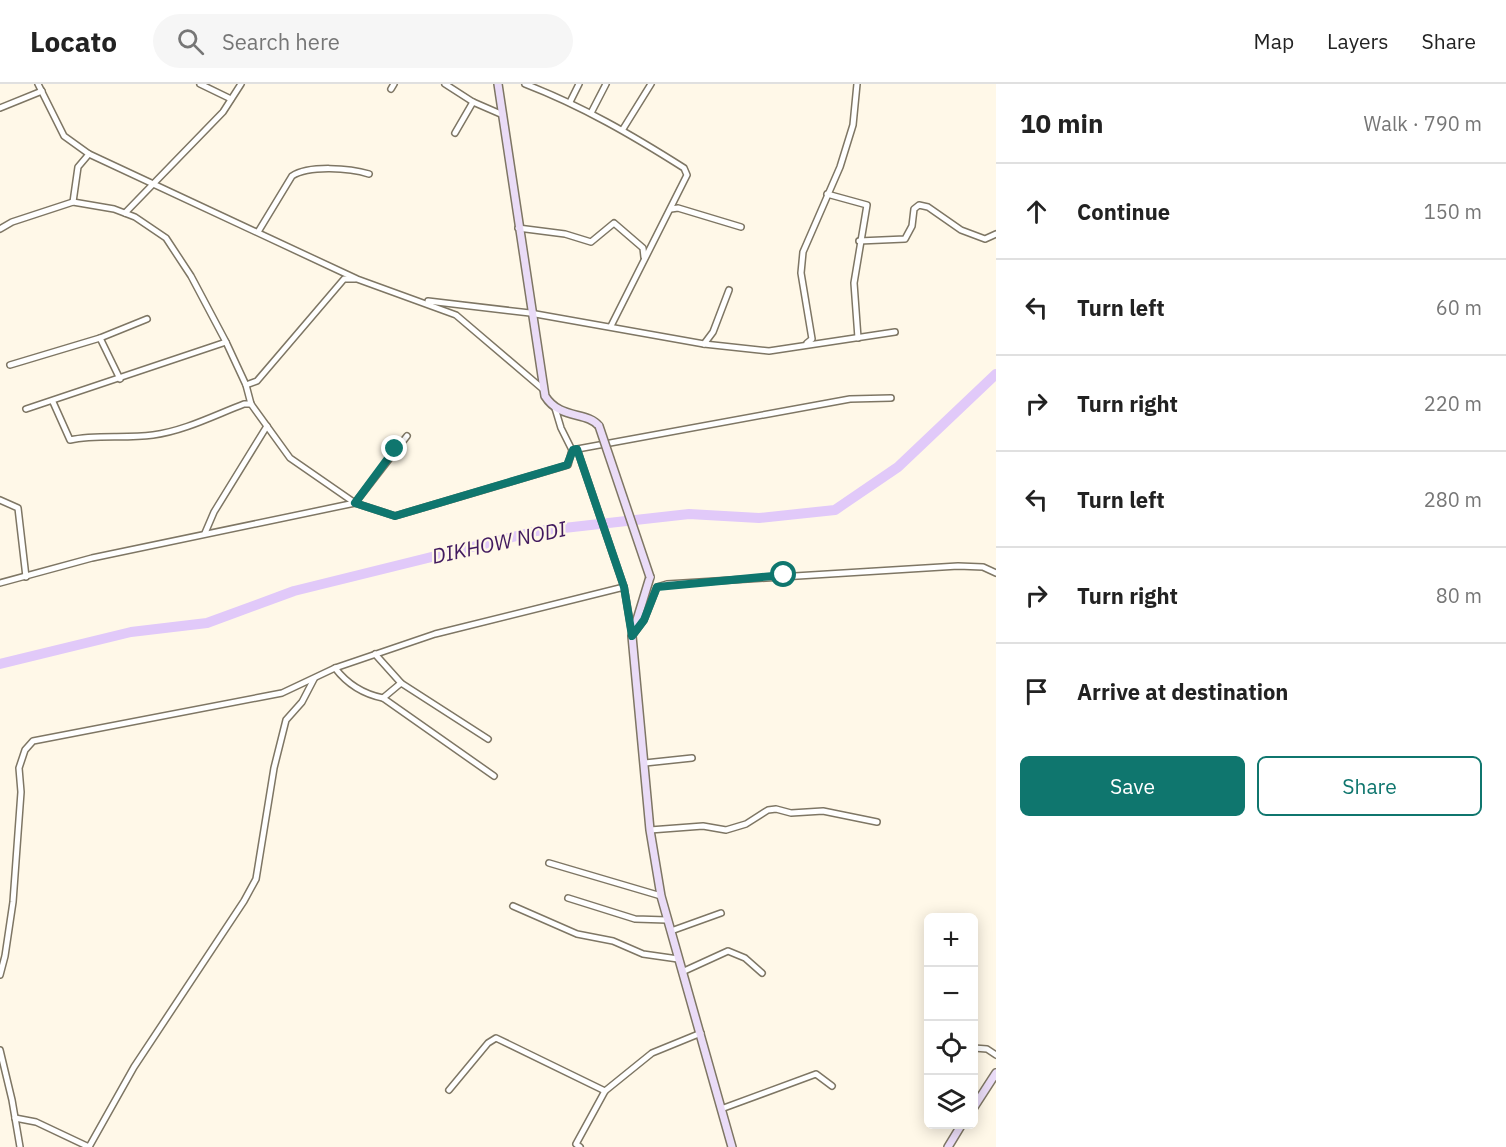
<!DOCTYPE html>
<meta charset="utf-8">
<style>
:root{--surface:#fff;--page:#f6f6f6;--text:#222;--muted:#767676;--line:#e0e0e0;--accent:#0f766e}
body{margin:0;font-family:"IBM Plex Sans",sans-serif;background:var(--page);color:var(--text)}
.controls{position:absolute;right:18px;bottom:18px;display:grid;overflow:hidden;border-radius:9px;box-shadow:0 3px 15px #0003}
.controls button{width:54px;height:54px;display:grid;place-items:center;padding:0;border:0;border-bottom:2px solid var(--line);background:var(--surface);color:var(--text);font:30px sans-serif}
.stop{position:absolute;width:18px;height:18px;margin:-14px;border:4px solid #0f766e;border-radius:50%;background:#fff}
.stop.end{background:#0f766e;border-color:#fff;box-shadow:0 2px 6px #0008}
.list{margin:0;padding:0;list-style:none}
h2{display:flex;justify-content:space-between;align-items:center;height:78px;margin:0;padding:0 24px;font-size:26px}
h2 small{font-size:20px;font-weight:400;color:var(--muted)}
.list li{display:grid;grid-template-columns:39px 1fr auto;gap:18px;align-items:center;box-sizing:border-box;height:96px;padding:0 24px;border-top:2px solid var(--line)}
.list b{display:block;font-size:22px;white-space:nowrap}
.list em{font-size:20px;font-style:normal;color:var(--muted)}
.actions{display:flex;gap:12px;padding:18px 24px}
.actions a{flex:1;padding:14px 0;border:2px solid var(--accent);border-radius:9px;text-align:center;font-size:21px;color:var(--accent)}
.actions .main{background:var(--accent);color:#fff}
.icon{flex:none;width:33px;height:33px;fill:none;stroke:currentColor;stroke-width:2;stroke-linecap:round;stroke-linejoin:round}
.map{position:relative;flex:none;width:996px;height:1063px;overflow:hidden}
header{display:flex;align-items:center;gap:36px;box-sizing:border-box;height:84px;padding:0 30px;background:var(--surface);border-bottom:2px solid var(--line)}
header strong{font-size:28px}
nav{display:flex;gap:33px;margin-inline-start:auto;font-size:21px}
.search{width:420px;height:54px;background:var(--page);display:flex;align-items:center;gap:15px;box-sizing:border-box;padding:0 21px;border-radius:33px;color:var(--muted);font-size:22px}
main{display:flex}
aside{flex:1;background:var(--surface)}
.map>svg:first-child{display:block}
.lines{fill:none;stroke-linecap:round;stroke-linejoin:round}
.river{stroke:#e1c9f9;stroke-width:10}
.street-casing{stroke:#7e7664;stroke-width:8}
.secondary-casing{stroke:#7e7664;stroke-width:10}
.street{stroke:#fff;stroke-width:5}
.secondary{stroke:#eadcf7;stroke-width:7}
.secondary-bridge-casing{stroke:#7e7664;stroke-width:10;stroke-linecap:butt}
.secondary-bridge{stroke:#eadcf7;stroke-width:7}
.route{stroke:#0f766e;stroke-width:8}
.labels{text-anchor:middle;stroke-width:4.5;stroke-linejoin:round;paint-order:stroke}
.water-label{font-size:21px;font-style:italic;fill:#421a5f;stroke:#fff8e8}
</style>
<header>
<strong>Locato</strong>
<div class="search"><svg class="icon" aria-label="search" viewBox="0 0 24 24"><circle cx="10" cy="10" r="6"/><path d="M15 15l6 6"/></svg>Search here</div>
<nav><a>Map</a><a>Layers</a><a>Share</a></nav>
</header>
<main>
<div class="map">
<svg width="996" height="1063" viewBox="0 0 996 1063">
<rect width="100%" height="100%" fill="#fff8e8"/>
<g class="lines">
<path class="river" d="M0,580L131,548L207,539L294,507L537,447L689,430L759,434L835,426L898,383L996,290"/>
<g class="street-casing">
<g id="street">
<path d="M38,0L64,52L89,70L357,195L456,231L544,306"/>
<path d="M200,0L231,15"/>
<path d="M445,0L473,18L503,31"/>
<path d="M525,0C582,22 632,51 684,84L687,91L611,242"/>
<path d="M391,5L394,0"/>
<path d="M570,18L579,0"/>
<path d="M0,24L42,7"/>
<path d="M591,29L606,0"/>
<path d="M623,45L651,0"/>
<path d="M455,49L473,18"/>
<path d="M827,110L867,121L854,199L858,254"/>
<path d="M73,118L78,83L89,70"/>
<path d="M671,125L678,124L741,143"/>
<path d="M125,129L223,28L241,0"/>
<path d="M518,144L565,150L591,158L614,139L643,164L644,173"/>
<path d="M0,145L12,138L73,118L114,125L135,133L166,154L191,192L226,258L246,301L251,320L290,374L355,419L407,352"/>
<path d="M258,148L292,92C309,81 350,84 369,90"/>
<path d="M859,157L905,155L912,142L914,125L919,121L928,123L961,146L985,155L996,150"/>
<path d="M428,217L530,229L704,260L769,267L895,248"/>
<path d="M100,254L147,235"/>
<path d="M807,259L812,255L801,189L803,168L840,83L853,41L857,0"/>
<path d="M704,260L713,248L729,206"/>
<path d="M10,281L100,254L120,295"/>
<path d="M246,301L257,297L344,195H355"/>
<path d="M53,318L70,356C97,350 125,355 153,351C184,347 215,331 244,320H251"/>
<path d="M26,325L226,258"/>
<path d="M577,365L624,503"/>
<path d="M572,366L850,315L891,314"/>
<path d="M0,416L18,424L26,493"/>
<path d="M205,449L214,428L267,342"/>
<path d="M0,499L92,474L355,419L395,432L568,381L572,366L561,344L555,324"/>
<path d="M635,548L644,536L657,503L667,500L958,482L983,483L996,489"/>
<path d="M375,570L401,599"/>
<path d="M335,584C348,601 363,610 383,614L401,599L488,655"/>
<path d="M383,614L494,692"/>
<path d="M645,679L692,674"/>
<path d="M650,746L703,742L726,746L746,740L768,726L776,725L791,729L823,727L877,738"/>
<path d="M549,779L661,812"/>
<path d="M568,814L635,835L667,836"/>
<path d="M513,822L577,850L613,857L643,870L678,875"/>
<path d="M671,847L721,829"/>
<path d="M682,888L728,867L745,874L762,889"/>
<path d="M0,891L5,872L13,818L21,708L19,684L25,666L33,657L282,609L335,584L435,550L624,503L632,550"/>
<path d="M974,964L987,965L996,971"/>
<path d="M0,966L12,1016L20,1063"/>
<path d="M449,1006L488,959L496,954L605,1007L652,969L701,949"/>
<path d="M721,1025L816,990L832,1002"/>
<path d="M15,1034L36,1038L89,1063"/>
<path d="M89,1063L134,983L244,817L256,795L274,684L286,636L302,618L314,595"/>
<path d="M580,1063L576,1060L605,1007"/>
</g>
</g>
<g class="secondary-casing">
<g id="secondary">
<path d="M498,0L545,312C560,336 587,327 599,342"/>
<path d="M650,493L632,552L650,746L661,812L732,1063"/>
<path d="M974,1023L996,989"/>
<path d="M948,1063L962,1040"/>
</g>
</g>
<use href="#street" class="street"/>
<use href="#secondary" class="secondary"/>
<g class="secondary-bridge-casing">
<path id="secondary-bridge" d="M599,342L650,493"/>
</g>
<use href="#secondary-bridge" class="secondary-bridge"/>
</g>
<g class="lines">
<path class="route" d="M395,365L355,419L395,432L567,381L573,366L577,365L624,503L632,552L644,536L657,503L784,491"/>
</g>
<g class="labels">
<g class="water-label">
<text transform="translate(499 459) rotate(-12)" y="7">DIKHOW NODI</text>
</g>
</g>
</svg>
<div class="controls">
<button>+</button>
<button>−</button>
<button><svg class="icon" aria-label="locate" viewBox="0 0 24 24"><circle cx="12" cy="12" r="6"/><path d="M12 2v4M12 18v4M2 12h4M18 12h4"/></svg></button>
<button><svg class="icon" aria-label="layers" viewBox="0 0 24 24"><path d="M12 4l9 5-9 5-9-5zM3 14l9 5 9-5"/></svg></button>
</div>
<div class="stop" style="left:784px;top:491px"></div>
<div class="stop end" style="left:395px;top:365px"></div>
</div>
<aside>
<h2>10 min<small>Walk · 790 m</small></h2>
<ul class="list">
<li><svg class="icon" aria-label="ahead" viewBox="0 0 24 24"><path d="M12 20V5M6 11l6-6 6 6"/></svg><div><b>Continue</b></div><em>150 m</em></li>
<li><svg class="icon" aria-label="left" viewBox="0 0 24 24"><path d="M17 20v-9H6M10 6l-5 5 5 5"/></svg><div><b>Turn left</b></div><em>60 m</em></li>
<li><svg class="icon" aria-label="right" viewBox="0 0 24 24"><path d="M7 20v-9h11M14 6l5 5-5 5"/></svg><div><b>Turn right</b></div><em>220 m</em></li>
<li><svg class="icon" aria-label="left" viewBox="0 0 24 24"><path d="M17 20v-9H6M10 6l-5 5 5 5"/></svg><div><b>Turn left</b></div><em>280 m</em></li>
<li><svg class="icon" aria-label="right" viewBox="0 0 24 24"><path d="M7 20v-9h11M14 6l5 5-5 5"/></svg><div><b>Turn right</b></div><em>80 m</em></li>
<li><svg class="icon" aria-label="arrive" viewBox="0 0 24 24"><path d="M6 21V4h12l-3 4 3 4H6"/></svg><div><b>Arrive at destination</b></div></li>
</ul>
<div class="actions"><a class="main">Save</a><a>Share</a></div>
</aside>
</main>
